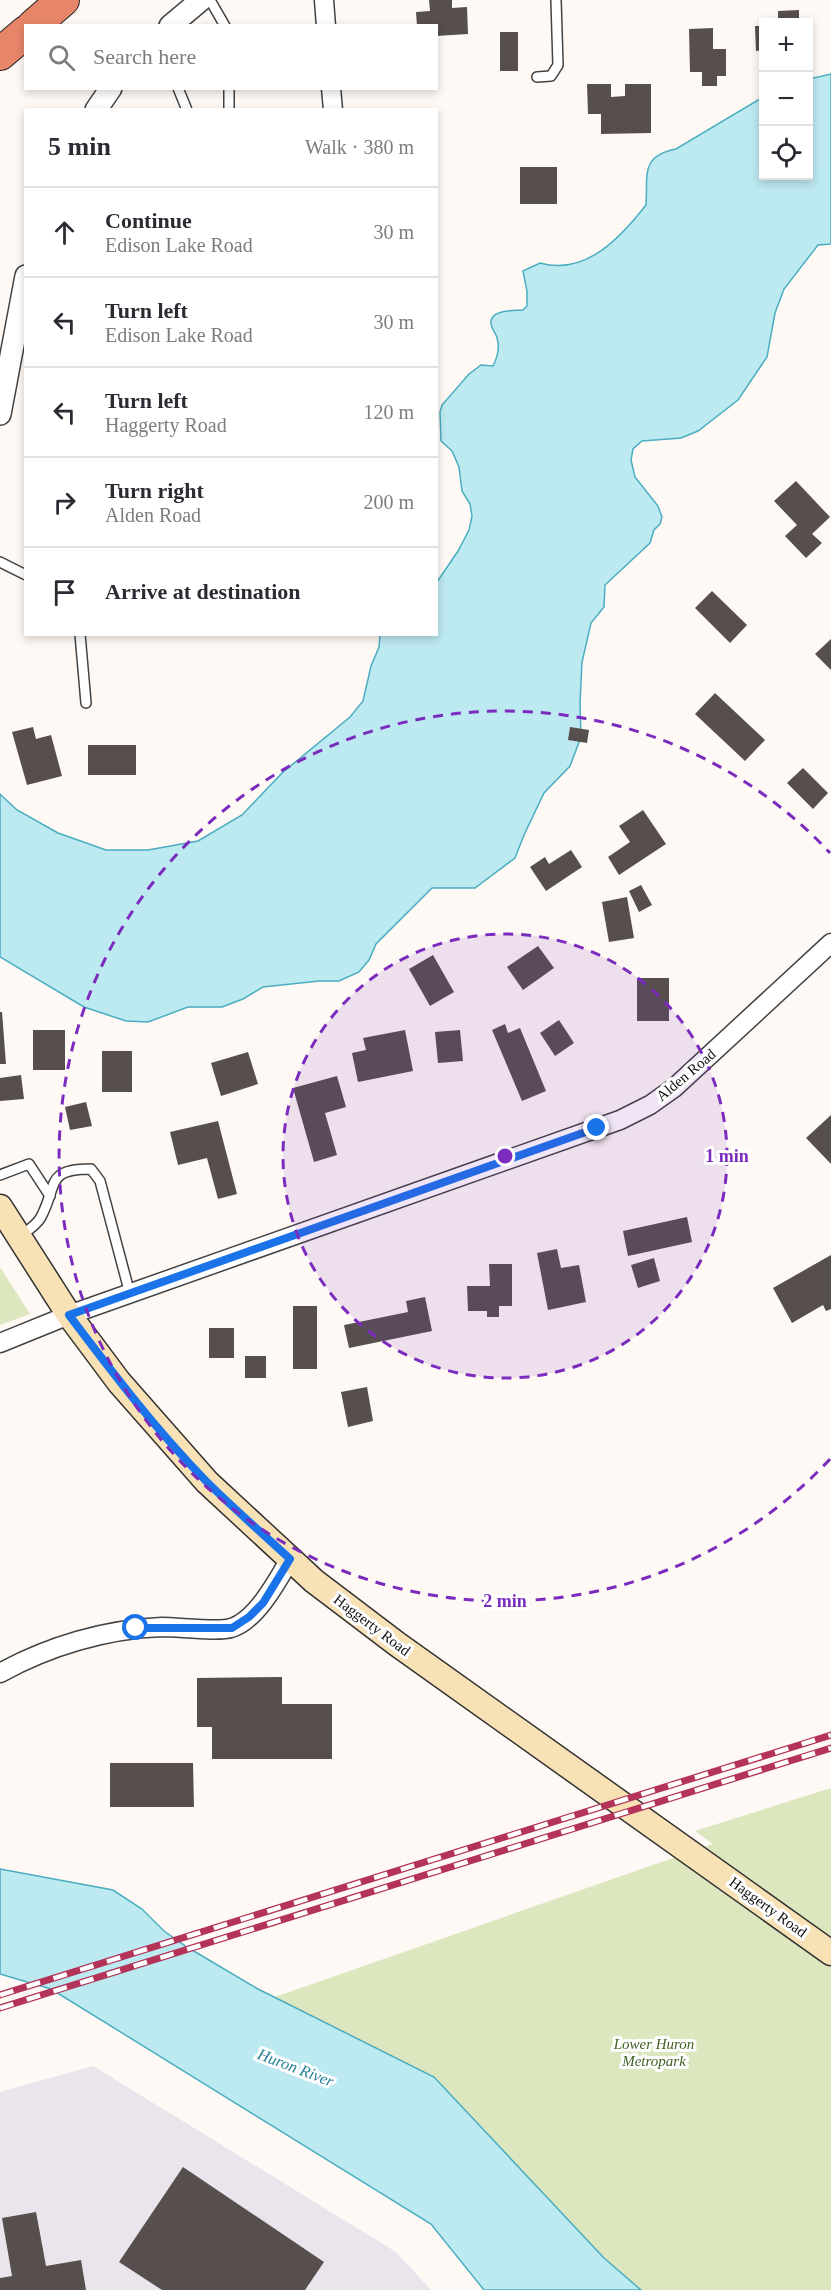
<!DOCTYPE html>
<meta charset="utf-8">
<style>
:root{--surface:#fff;--page:#f7f7f7;--text:#2b2b33;--muted:#7c7c81;--line:#e1e1e2}
body{margin:0;font-family:"Times New Roman",serif;background:var(--page);color:var(--text)}
.controls{position:absolute;right:18px;top:18px;display:grid;overflow:hidden;border-radius:0px;box-shadow:0 3px 9px #0003}
.controls button{width:54px;height:54px;display:grid;place-items:center;padding:0;border:0;border-bottom:2px solid var(--line);background:var(--surface);color:var(--text);font:30px sans-serif}
.stop{position:absolute;width:18px;height:18px;margin:-14px;border:4px solid #1a73e8;border-radius:50%;background:#fff}
.stop.end{background:#1a73e8;border-color:#fff;box-shadow:0 2px 6px #0008}
.list{margin:0;padding:0;list-style:none}
h2{display:flex;justify-content:space-between;align-items:center;height:78px;margin:0;padding:0 24px;font-size:26px}
h2 small{font-size:20px;font-weight:400;color:var(--muted)}
.list li{display:grid;grid-template-columns:39px 1fr auto;gap:18px;align-items:center;box-sizing:border-box;height:90px;padding:0 24px;border-top:2px solid var(--line)}
.list b{display:block;font-size:22px;white-space:nowrap}
.list p{margin:0;font-size:20px;white-space:nowrap;color:var(--muted)}
.list em{font-size:20px;font-style:normal;color:var(--muted)}
.icon{flex:none;width:33px;height:33px;fill:none;stroke:currentColor;stroke-width:2;stroke-linecap:round;stroke-linejoin:round}
.map{position:relative;flex:none;width:831px;height:2290px;overflow:hidden}
.search{position:absolute;background:var(--surface);box-shadow:0 3px 9px #0003;left:24px;top:24px;width:414px;height:66px;display:flex;align-items:center;gap:15px;box-sizing:border-box;padding:0 21px;border-radius:0px;color:var(--muted);font-size:22px}
.panel{position:absolute;background:var(--surface);box-shadow:0 3px 9px #0003;left:24px;top:108px;width:414px;height:528px;border-radius:0px}
.map>svg:first-child{display:block}
.industrial{fill:#eae5ed}
.green{fill:#dce6bf}
.water{fill:#bde9f1;stroke:#4aadc1;stroke-width:1.5}
.building{fill:#574f4d}
.lines{fill:none;stroke-linecap:round;stroke-linejoin:round}
.service-casing{stroke:#434343;stroke-width:12}
.minor-casing{stroke:#434343;stroke-width:21}
.tertiary-casing{stroke:#434343;stroke-width:24}
.secondary-casing{stroke:#323232;stroke-width:27}
.motorway-casing{stroke:#212121;stroke-width:34}
.service{stroke:#fff;stroke-width:9}
.minor{stroke:#fff;stroke-width:18}
.tertiary{stroke:#fff;stroke-width:21}
.secondary{stroke:#f7e1b5;stroke-width:24}
.motorway{stroke:#e78569;stroke-width:32}
.rail-casing{stroke:#b33458;stroke-width:7}
.rail{stroke:#fff;stroke-width:4.5;stroke-dasharray:14;stroke-linecap:butt}
.route{stroke:#1a73e8;stroke-width:8}
.ring{fill:none;stroke:#7b2cbf;stroke-width:3;stroke-dasharray:10 8}
.labels{text-anchor:middle;stroke-width:6;stroke-linejoin:round;paint-order:stroke}
.street-label{font-size:15px;fill:#101010;stroke:#fff}
.park-label{font-size:15px;font-style:italic;fill:#406225;stroke:#fff}
.water-label{font-size:16px;font-style:italic;fill:#247f97;stroke:#fff}
.centre{fill:#7b2cbf;stroke:#fff;stroke-width:3}
.ring-label{font-size:18px;text-anchor:middle;font-weight:bold;fill:#7b2cbf;stroke:#fff;stroke-width:6;stroke-linejoin:round;paint-order:stroke}
</style>
<div class="map">
<svg width="831" height="2290" viewBox="0 0 831 2290">
<rect width="100%" height="100%" fill="#fef9f4"/>
<path class="industrial" d="M93,2066L396,2252L431,2290H0V2092Z"/>
<g class="green">
<path d="M0,1267L30,1314L0,1325Z"/>
<path d="M831,1788V2290H641L604,2258L275,1997L713,1844L695,1831Z"/>
</g>
<g class="water">
<path d="M831,74V244L818,245L784,289L775,313L767,357L738,400L698,431L681,438L642,441L633,449L631,460L635,477L658,506L662,517L660,524L654,530L650,543L605,585L604,607L591,623L582,662L580,703L581,737L570,766L544,793L524,835L515,858L475,888H432L376,944L369,960L359,972L339,981H319L263,987L243,999L222,1007H188L148,1022L126,1021L84,1007L0,957V794L17,810L58,833L106,850H148L198,841L242,815L282,773L350,717L363,701L371,666L379,647L380,635L436,634L437,582L458,551L469,530L472,516L470,504L462,491L459,467L452,451L441,441L440,412L442,405L469,374L481,365L493,366C497,358 500,347 497,338C496,333 492,330 491,324C489,309 514,311 523,310L527,306V291L523,271L540,263C586,276 621,237 646,205C648,175 640,156 676,149L763,97L764,176H808L809,79Z"/>
<path d="M0,1869L113,1890L142,1909L164,1931L187,1947L258,1989L434,2077L604,2258L641,2290H484L431,2224L51,1989L0,1974Z"/>
</g>
<g class="building">
<path d="M429,0H452V8L467,7L468,34L436,36V26H417L416,12L430,11Z"/>
<path d="M799,10V22H778V11Z"/>
<path d="M755,26H764V50L756,51Z"/>
<path d="M713,28V49H726V76H717V86H702V72H690L689,29Z"/>
<rect x="500" y="32" width="18" height="39"/>
<path d="M587,84H611V97L625,96V84H651V133L601,134V114H588Z"/>
<rect x="520" y="167" width="37" height="37"/>
<path d="M796,481L830,517L812,534L822,543L806,558L785,536L797,525L774,501Z"/>
<path d="M712,591L747,625L730,643L695,608Z"/>
<path d="M831,639V670L815,654Z"/>
<path d="M715,693L765,740L745,761L695,714Z"/>
<path d="M33,727L36,739L51,735L62,776L27,785L12,732Z"/>
<path d="M570,727L589,730L587,743L568,740Z"/>
<rect x="88" y="745" width="48" height="30"/>
<path d="M803,768L828,793L813,809L787,783Z"/>
<path d="M643,810L666,844L619,875L608,857L630,842L619,826Z"/>
<path d="M571,850L582,867L546,891L530,867L545,857L549,864Z"/>
<path d="M641,885L652,905L639,912L629,891Z"/>
<path d="M627,897L634,938L609,942L602,902Z"/>
<path d="M538,946L554,968L523,990L507,967Z"/>
<path d="M433,955L454,992L430,1006L409,969Z"/>
<rect x="637" y="978" width="32" height="43"/>
<path d="M0,1012H2L6,1064H0Z"/>
<path d="M559,1020L574,1043L555,1056L540,1033Z"/>
<path d="M505,1024L508,1033L520,1028L546,1091L522,1101L492,1030Z"/>
<rect x="33" y="1030" width="32" height="40"/>
<path d="M405,1030L413,1071L358,1082L352,1053L366,1050L363,1038Z"/>
<path d="M460,1030L463,1061L438,1063L435,1032Z"/>
<rect x="102" y="1051" width="30" height="41"/>
<path d="M248,1052L258,1084L221,1096L211,1063Z"/>
<path d="M21,1075L24,1099L0,1101V1078Z"/>
<path d="M337,1076L346,1107L325,1113L337,1155L314,1162L293,1088Z"/>
<path d="M86,1102L92,1126L70,1130L65,1107Z"/>
<path d="M831,1115V1164L806,1138Z"/>
<path d="M218,1121L237,1194L218,1199L207,1158L178,1165L170,1132Z"/>
<path d="M687,1217L692,1242L628,1256L623,1231Z"/>
<path d="M557,1249L561,1268L579,1265L586,1302L548,1310L537,1253Z"/>
<path d="M831,1255V1309L826,1311L823,1305L792,1323L773,1288Z"/>
<path d="M654,1258L660,1281L638,1288L631,1265Z"/>
<path d="M489,1264H512V1306H499V1317H487V1311H468L467,1286H490Z"/>
<path d="M425,1297L432,1331L349,1348L344,1325L408,1312L406,1301Z"/>
<rect x="293" y="1306" width="24" height="63"/>
<rect x="209" y="1328" width="25" height="30"/>
<rect x="245" y="1356" width="21" height="22"/>
<path d="M367,1387L373,1421L348,1427L341,1392Z"/>
<path d="M282,1677V1704H332V1759H212V1727H197V1678Z"/>
<path d="M110,1763H193L194,1807H110Z"/>
<path d="M183,2167L324,2262L305,2290H162L119,2262Z"/>
<path d="M36,2212L46,2266L81,2260L86,2290H0V2278L12,2276L2,2218Z"/>
</g>
<g class="lines">
<g class="service-casing">
<g id="service">
<path d="M210,0L225,26"/>
<path d="M537,77L551,76L558,65L556,0"/>
<path d="M178,88L187,110"/>
<path d="M229,110V88"/>
<path d="M0,562L26,575"/>
<path d="M80,634L86,703"/>
<path d="M0,1175L29,1164L50,1196"/>
<path d="M20,1236C27,1231 37,1225 41,1217C58,1185 45,1169 91,1169L100,1181L130,1294"/>
</g>
</g>
<g class="minor-casing">
<g id="minor">
<path d="M324,0L326,26"/>
<path d="M331,88L333,110"/>
<path d="M0,1343L69,1315L620,1120L650,1105L674,1088L831,943"/>
<path d="M0,1673C49,1646 106,1629 162,1627C179,1627 218,1632 231,1628C256,1621 278,1580 290,1559"/>
</g>
</g>
<g class="tertiary-casing">
<g id="tertiary">
<path d="M170,26L201,0"/>
<path d="M96,110L111,88"/>
<path d="M0,414L26,276"/>
</g>
</g>
<g class="secondary-casing">
<path id="secondary" d="M0,1207L69,1315L119,1382L207,1482L314,1581L397,1644L831,1953"/>
</g>
<g class="motorway-casing">
<g id="motorway">
<path d="M33,26L63,0"/>
<path d="M0,54L26,32"/>
</g>
</g>
<use href="#service" class="service"/>
<use href="#minor" class="minor"/>
<use href="#tertiary" class="tertiary"/>
<use href="#secondary" class="secondary"/>
<use href="#motorway" class="motorway"/>
<g class="rail-casing">
<g id="rail">
<path d="M0,1995L831,1735"/>
<path d="M0,2008L831,1748"/>
</g>
</g>
<use href="#rail" class="rail"/>
</g>
<g class="lines">
<path class="route" d="M136,1628H232L249,1617L263,1603L290,1559C262,1533 233,1508 206,1481C156,1430 112,1372 69,1315L597,1128"/>
</g>
<circle cx="505" cy="1156" r="222" fill="#7b2cbf" fill-opacity=".12"/>
<g class="ring">
<circle cx="505" cy="1156" r="222"/>
<path d="M830 1459A445 445 0 1 1 830 853"/>
</g>
<g class="labels">
<g class="street-label">
<text transform="translate(686 1075) rotate(-40)" y="5">Alden Road</text>
<text transform="translate(372 1625) rotate(37)" y="5">Haggerty Road</text>
<text transform="translate(768 1907) rotate(36)" y="5">Haggerty Road</text>
</g>
<g class="park-label">
<text x="654" y="2049">Lower Huron<tspan x="654" dy="17">Metropark</tspan></text>
</g>
<g class="water-label">
<text transform="translate(296 2067) rotate(21)" y="6">Huron River</text>
</g>
</g>
<circle cx="505" cy="1156" r="9" class="centre"/>
<g class="ring-label">
<text x="727" y="1162">1 min</text>
<text x="505" y="1607">2 min</text>
</g>
</svg>
<div class="controls">
<button>+</button>
<button>−</button>
<button><svg class="icon" aria-label="locate" viewBox="0 0 24 24"><circle cx="12" cy="12" r="6"/><path d="M12 2v4M12 18v4M2 12h4M18 12h4"/></svg></button>
</div>
<div class="stop" style="left:136px;top:1628px"></div>
<div class="stop end" style="left:597px;top:1128px"></div>
<div class="search"><svg class="icon" aria-label="search" viewBox="0 0 24 24"><circle cx="10" cy="10" r="6"/><path d="M15 15l6 6"/></svg>Search here</div>
<section class="panel">
<h2>5 min<small>Walk · 380 m</small></h2>
<ul class="list">
<li><svg class="icon" aria-label="ahead" viewBox="0 0 24 24"><path d="M12 20V5M6 11l6-6 6 6"/></svg><div><b>Continue</b><p>Edison Lake Road</p></div><em>30 m</em></li>
<li><svg class="icon" aria-label="left" viewBox="0 0 24 24"><path d="M17 20v-9H6M10 6l-5 5 5 5"/></svg><div><b>Turn left</b><p>Edison Lake Road</p></div><em>30 m</em></li>
<li><svg class="icon" aria-label="left" viewBox="0 0 24 24"><path d="M17 20v-9H6M10 6l-5 5 5 5"/></svg><div><b>Turn left</b><p>Haggerty Road</p></div><em>120 m</em></li>
<li><svg class="icon" aria-label="right" viewBox="0 0 24 24"><path d="M7 20v-9h11M14 6l5 5-5 5"/></svg><div><b>Turn right</b><p>Alden Road</p></div><em>200 m</em></li>
<li><svg class="icon" aria-label="arrive" viewBox="0 0 24 24"><path d="M6 21V4h12l-3 4 3 4H6"/></svg><div><b>Arrive at destination</b></div></li>
</ul>
</section>
</div>
